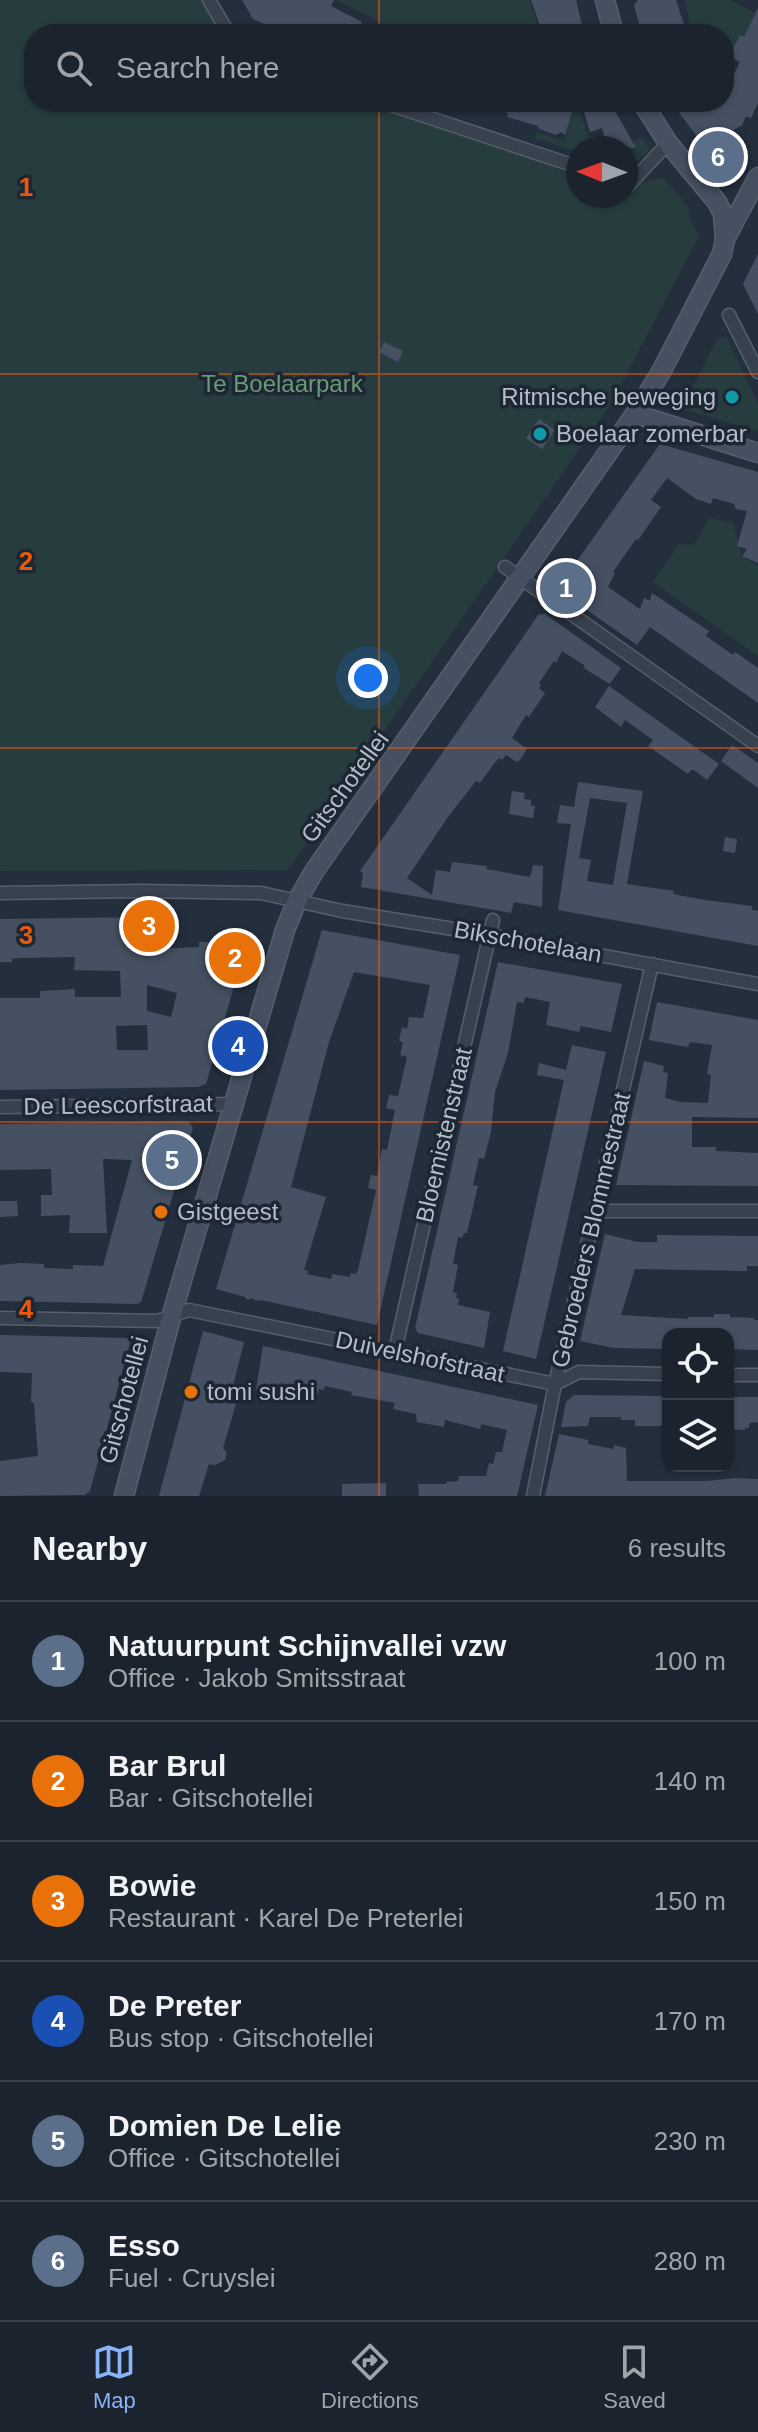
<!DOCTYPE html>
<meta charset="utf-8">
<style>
:root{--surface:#1b232e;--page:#282f3a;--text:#f1f3f6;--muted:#a0a4aa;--line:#39404a;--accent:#8ab4f8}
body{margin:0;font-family:Arial,sans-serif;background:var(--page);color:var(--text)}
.controls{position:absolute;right:24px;bottom:24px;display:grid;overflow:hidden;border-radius:16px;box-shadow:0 2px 6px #0004}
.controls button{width:72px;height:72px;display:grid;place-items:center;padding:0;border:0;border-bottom:2px solid var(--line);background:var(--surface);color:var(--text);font:40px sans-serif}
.compass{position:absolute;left:566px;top:136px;width:72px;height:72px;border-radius:50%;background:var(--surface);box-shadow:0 2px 6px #0004;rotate:271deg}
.you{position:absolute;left:368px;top:678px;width:28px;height:28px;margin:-20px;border:6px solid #fff;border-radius:50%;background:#1a73e8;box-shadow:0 0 0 12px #1a73e833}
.badge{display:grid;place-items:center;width:52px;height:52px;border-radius:50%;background:var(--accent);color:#fff;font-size:26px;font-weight:700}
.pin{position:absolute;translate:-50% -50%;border:4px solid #fff;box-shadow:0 2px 8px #0006}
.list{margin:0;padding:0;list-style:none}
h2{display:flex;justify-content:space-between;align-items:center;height:104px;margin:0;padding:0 32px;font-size:34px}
h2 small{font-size:26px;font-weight:400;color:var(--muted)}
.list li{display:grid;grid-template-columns:52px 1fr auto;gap:24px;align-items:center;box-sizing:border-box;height:120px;padding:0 32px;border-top:2px solid var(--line)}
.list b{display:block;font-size:30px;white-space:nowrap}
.list p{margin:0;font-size:26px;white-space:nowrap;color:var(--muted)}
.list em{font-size:26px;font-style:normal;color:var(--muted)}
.icon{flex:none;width:44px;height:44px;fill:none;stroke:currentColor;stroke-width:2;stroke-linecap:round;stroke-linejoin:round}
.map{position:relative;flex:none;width:758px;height:1496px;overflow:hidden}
.search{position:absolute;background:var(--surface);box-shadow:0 2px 6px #0004;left:24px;right:24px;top:24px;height:88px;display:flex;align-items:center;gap:20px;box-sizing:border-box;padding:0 28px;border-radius:32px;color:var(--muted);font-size:30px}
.sheet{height:824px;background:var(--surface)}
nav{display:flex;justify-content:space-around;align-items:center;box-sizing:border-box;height:112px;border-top:2px solid var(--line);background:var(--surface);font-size:22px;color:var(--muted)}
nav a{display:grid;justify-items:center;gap:4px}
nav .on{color:var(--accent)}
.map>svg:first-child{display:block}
.green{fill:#263c3f}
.building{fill:#455162;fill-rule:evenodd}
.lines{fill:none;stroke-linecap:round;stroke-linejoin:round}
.street-casing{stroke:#565f6c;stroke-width:15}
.secondary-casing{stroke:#565f6c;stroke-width:21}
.street{stroke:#38414e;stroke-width:12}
.secondary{stroke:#465061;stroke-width:18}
.grid{fill:none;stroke:#e8590c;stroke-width:2;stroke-opacity:0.55}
.culture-dot{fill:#0f9aa8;stroke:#1d2633;stroke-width:3}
.food-dot{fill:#e8710a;stroke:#1d2633;stroke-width:3}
.labels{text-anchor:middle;stroke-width:7;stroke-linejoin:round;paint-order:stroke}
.park-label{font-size:24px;fill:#6b9a76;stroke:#1d2633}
.poi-label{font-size:24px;fill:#b4bcc9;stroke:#1d2633;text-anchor:start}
.street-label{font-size:24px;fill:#b4bcc9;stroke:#1d2633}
.grid-label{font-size:26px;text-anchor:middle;font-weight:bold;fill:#e8590c;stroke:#1d2633;stroke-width:7;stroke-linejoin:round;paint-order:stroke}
</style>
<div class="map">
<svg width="758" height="1496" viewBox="0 0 758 1496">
<rect width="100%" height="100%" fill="#242f3e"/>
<g class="green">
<path d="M0,0H203L220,34H34V102H367L578,176V196H626V190C639,184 650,180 664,178L690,209L688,215L699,236L613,400L288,870L0,871Z"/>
<path d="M337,0H529L541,34H404Z"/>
<path d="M684,0H729L755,13L749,27L758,43L739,36L729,56L735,64L724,85V34H687L689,17Z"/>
<path d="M574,102L575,103L589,136L600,137L607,148H578V152L535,138L536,132L564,141Z"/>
<path d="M642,137L650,149L629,170L626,169V158L635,147L633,142Z"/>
<path d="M718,337L727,338L758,403V431L682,409Z"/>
<path d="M709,518L733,523L742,556L758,566V656L653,582L679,544L694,545Z"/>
</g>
<g class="building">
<path d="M242,0H334L331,6L362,22L358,34H287L253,19Z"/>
<path d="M531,0H576L584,34H543Z"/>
<path d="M638,0H676L687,34H642L634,5Z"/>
<path d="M758,8V103L751,118L746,116L742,125L712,143L731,153L722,172L707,165L712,156L674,106L682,102H724V93L740,62L729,56L740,35L744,37Z"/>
<path d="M480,102H575L565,135L561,132L556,135L539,129L538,126L507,117L508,113L480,106Z"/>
<path d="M581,102H610L636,148H608L602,128L590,132Z"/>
<path d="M758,254V314L743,284Z"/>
<path d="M384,342L403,351L398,362L379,352Z"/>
<path d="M539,419L555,430L542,449L526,438Z"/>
<path d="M660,444L758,472V563L742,556L747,549L737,546L747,511L736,509L734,504L713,498L711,504L696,499L667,478L651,500L661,507L638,540L636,539L613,572L615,573L608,587L640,609L644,598L650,601L652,593L709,631L706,636L733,655L735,652L758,668V703L650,627L637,645L560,591L561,588L559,586Z"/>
<path d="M544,613L621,668L610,684L585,669L584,665L562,651L556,663L554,661L539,683L541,685L539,688L545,693L529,717L526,715L512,738L527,749L520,760L517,762L506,755L502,760L500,758L496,761L480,783L476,781L448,817L407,878L432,895L436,870L450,872L452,862L487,866L486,869L530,877L533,865L543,866L542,907L514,902L511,913L361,887L363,873L360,871L539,614L542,615Z"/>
<path d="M609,686L719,764L707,780L694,770H691L688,774L648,746L653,740L625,720L621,727L595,707Z"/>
<path d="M732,745L758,763V788L721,761Z"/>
<path d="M578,782L643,791L627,884L674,891L673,894L705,900L752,906V910L758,911V946L558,910L571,824L557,823L560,805L574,807ZM590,798L627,803L613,885L587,881L591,860L579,858Z"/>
<path d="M512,791L525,793L524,799L531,800V806H535L533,818L509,814Z"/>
<path d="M725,837L737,839L735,853L723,851Z"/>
<path d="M149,917L155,922V949L199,947V942H233L243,955L206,1084L198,1087L0,1090V998H40V991L75,989V997H121L120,971L74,970L75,957L18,958L12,959V962H0V919ZM147,985L177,993L171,1017L147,1011ZM147,1025L148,1050H117L116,1026Z"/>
<path d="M322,930L460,955L377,1325L261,1300L257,1301L251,1298L248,1300L245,1297L216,1289ZM354,972L430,985L423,1018L409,1017L407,1029L402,1027L399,1041L403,1042L400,1055L407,1057L398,1096L389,1095L386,1108L395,1110L387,1150L382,1149L377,1176L371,1175L368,1188L376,1190L358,1270L356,1274L351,1273L350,1277L332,1274L331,1279L307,1274L308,1271L304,1270L326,1197L291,1187L329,1042Z"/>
<path d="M498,962L622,984L611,1032L581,1026L579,1032L546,1025L550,1002L525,997L524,1003L517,1002L508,1053L495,1092L491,1132L484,1159L479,1158L473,1185L478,1186L467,1233H464L462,1238L458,1237L453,1264L458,1265L453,1292L457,1293L456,1298L459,1299L458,1305L490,1312L484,1348L418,1333L415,1328Z"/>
<path d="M657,1002L758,1020V1118L692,1117V1147H716V1151L758,1153V1186L616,1185L644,1061L664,1066L663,1072L668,1073L665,1098L681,1102L708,1103L711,1075L707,1074L712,1045L690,1042L688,1047L649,1040Z"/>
<path d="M572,1045L606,1052L536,1359L503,1351L564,1080L537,1075L539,1063L566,1070Z"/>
<path d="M188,1121L193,1128L141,1302L137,1304L0,1301V1265L20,1263L44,1264V1268L73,1269V1265L103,1266L132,1160L103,1159L107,1233H69L70,1215L41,1216V1195H52L51,1169L0,1170V1124Z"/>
<path d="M0,1201H17L18,1216L0,1217Z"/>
<path d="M605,1234L638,1242H657V1235L758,1236V1266H747V1271L635,1269L621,1315L688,1319V1317H714V1314H730V1317L754,1318V1320H758V1350L728,1349V1334H668V1349L614,1348L580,1341Z"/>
<path d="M203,1331L244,1342L229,1402L236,1404L223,1448L227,1453L225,1460L215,1465L209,1464L199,1496H159Z"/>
<path d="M0,1335L127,1338L130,1343L90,1491L85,1495L0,1496V1461L38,1456L34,1403L31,1402L32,1373L0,1372Z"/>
<path d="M263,1346L538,1405L517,1496H419L418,1484H446V1482L458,1481L459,1476H486L489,1463L493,1464L496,1452H502L507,1430L481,1424L480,1429L445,1420L444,1427L417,1422L416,1414L393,1409L395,1403L351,1395L352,1392L325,1386L324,1390L319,1389L318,1394L307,1392L306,1397L277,1391L256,1389Z"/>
<path d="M574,1395L668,1396V1426H635V1420H621V1417H590L588,1426L561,1427L566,1402Z"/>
<path d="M728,1397H758V1422L749,1423V1428H745V1430L728,1429Z"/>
<path d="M559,1434L588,1440V1444L613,1449L614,1445L626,1448L627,1481H706L736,1478L758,1479V1496H545Z"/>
<path d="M386,1483V1496H342V1484Z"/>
</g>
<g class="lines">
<g class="street-casing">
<g id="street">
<path d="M209,0L229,34"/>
<path d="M382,102L578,167"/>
<path d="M626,184L629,185L668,143"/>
<path d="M729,315L758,372"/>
<path d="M505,567L758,746"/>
<path d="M0,893L142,891L261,893L342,911L490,935L758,984"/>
<path d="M0,1107L236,1104"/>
<path d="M595,1211H758"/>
<path d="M0,1318L157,1321L189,1310L555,1384L579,1372L668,1374"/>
<path d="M395,1351L493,920"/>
<path d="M728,1375H758"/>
<path d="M533,1496L555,1384L652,964"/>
</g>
</g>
<g class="secondary-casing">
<g id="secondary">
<path d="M605,0L614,34"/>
<path d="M642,102L668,143L717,202L723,214L725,239"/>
<path d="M635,414L758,453"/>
<path d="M124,1496L172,1314L285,930L297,901L315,870L635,414L661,372L722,254L725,239L758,177"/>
</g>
</g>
<use href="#street" class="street"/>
<use href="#secondary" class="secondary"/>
</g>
<path class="grid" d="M379,0V34M379,102V1496M0,374H758M0,748H758M0,1122H758"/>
<g class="culture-dot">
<circle cx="732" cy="397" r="8"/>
<circle cx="540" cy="434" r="8"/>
</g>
<g class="food-dot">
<circle cx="161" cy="1212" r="8"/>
<circle cx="191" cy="1392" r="8"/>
</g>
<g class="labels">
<g class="park-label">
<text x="282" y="392">Te Boelaarpark</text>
</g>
<g class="poi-label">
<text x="716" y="405" text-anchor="end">Ritmische beweging</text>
<text x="556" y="442">Boelaar zomerbar</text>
<text x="177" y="1220">Gistgeest</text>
<text x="207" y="1400">tomi sushi</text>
</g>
<g class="street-label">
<text transform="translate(345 787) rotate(-54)" y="8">Gitschotellei</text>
<text transform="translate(528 942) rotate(10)" y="8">Bikschotelaan</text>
<text transform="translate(118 1105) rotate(-1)" y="8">De Leescorfstraat</text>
<text transform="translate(444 1135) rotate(-77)" y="8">Bloemistenstraat</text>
<text transform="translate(591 1230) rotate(-77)" y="8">Gebroeders Blommestraat</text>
<text transform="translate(420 1357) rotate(12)" y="8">Duivelshofstraat</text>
<text transform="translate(124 1400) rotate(-75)" y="8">Gitschotellei</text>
</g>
</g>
<g class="grid-label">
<text x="26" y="196">1</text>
<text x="26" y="570">2</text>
<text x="26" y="944">3</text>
<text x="26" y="1318">4</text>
</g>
</svg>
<div class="controls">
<button><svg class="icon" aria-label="locate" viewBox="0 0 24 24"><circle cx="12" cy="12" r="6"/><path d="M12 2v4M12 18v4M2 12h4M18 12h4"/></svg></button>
<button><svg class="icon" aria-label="layers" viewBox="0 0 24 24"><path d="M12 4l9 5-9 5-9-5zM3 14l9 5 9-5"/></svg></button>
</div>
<svg class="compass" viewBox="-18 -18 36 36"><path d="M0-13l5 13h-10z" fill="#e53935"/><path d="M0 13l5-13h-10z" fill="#a0a4aa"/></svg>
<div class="you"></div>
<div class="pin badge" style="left:566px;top:588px;background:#5c6f8a">1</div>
<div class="pin badge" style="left:235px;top:958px;background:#e8710a">2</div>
<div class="pin badge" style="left:149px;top:926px;background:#e8710a">3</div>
<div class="pin badge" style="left:238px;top:1046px;background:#1a4fb4">4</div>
<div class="pin badge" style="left:172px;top:1160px;background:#5c6f8a">5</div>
<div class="pin badge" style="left:718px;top:157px;background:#5c6f8a">6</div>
<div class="search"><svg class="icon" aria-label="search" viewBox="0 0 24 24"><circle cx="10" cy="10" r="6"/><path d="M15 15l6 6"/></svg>Search here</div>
</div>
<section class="sheet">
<h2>Nearby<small>6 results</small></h2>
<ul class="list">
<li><span class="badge" style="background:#5c6f8a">1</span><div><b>Natuurpunt Schijnvallei vzw</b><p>Office · Jakob Smitsstraat</p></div><em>100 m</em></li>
<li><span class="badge" style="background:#e8710a">2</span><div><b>Bar Brul</b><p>Bar · Gitschotellei</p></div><em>140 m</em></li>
<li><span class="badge" style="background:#e8710a">3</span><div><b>Bowie</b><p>Restaurant · Karel De Preterlei</p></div><em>150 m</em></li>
<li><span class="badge" style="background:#1a4fb4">4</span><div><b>De Preter</b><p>Bus stop · Gitschotellei</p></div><em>170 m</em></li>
<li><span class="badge" style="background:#5c6f8a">5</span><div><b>Domien De Lelie</b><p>Office · Gitschotellei</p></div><em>230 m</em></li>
<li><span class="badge" style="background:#5c6f8a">6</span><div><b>Esso</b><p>Fuel · Cruyslei</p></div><em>280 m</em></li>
</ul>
</section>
<nav>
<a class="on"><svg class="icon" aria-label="map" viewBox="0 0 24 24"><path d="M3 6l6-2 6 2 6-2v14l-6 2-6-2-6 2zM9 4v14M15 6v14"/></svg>Map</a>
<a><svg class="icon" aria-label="directions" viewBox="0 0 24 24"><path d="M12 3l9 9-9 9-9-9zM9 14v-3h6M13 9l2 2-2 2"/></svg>Directions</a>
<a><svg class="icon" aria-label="saved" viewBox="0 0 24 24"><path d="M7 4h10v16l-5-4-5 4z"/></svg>Saved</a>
</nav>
